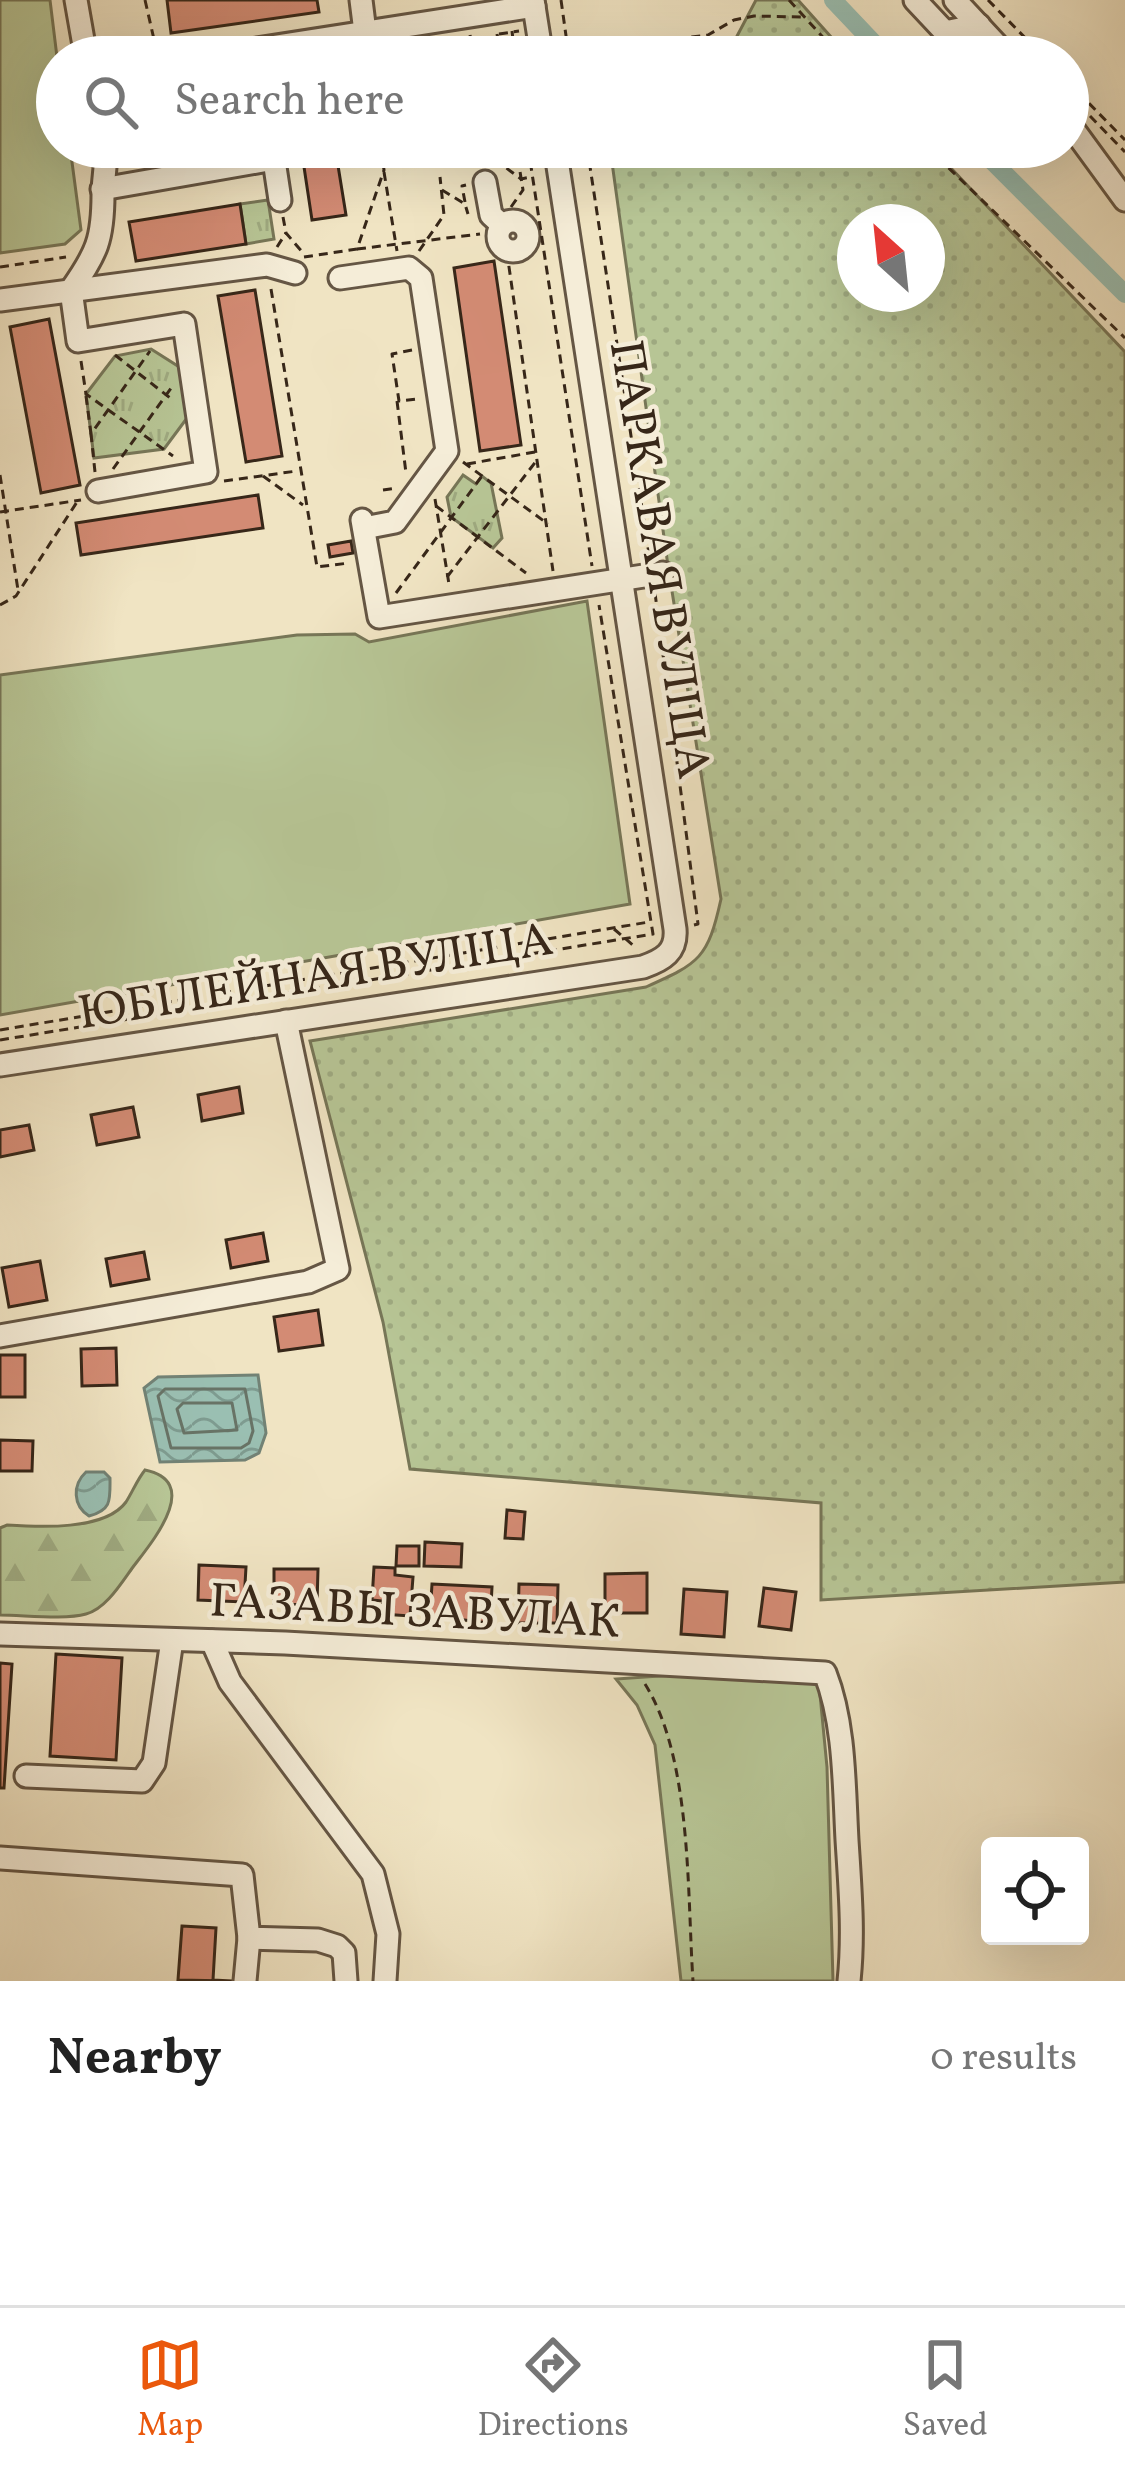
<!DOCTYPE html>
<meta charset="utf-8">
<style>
:root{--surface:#fff;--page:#f2f2f2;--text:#222;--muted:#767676;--line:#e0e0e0;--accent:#ea580c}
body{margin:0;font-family:Vollkorn,serif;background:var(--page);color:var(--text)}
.controls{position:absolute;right:36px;bottom:36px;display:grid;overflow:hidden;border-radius:12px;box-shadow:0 12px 48px #0002}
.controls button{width:108px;height:108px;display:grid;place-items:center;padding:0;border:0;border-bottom:3px solid var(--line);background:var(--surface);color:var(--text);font:60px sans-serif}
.compass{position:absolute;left:837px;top:204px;width:108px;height:108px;border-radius:50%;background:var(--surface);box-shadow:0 12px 48px #0002;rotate:333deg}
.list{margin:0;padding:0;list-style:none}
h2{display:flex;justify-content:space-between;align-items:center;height:156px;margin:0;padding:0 48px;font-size:51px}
h2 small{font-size:39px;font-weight:400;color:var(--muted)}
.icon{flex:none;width:66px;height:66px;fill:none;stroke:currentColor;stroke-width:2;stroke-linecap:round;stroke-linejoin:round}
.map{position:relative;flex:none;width:1125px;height:1981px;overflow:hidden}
.search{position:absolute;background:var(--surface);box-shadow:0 12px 48px #0002;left:36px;right:36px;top:36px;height:132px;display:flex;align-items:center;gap:30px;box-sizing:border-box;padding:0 42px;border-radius:66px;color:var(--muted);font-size:45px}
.sheet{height:324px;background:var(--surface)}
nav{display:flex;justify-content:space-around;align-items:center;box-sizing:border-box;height:168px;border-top:3px solid var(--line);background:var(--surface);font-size:33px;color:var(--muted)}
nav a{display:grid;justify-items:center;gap:6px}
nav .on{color:var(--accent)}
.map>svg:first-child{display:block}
.grass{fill:#b7c595;stroke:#777657;stroke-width:3}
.forest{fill:url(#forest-firs);stroke:#777657;stroke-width:3}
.park{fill:url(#park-tufts);stroke:#777657;stroke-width:3}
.garden{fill:url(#garden-dots);stroke:#777657;stroke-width:3;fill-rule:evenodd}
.water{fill:url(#water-waves);stroke:#728275;stroke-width:3}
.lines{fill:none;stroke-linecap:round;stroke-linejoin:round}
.shore{stroke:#687366;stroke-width:3}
.canal{stroke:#9abfb2;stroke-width:18}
.building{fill:#d38b74;stroke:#372719;stroke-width:3}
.minor-casing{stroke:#655644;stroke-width:27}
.path{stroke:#372719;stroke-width:3;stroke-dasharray:9 6;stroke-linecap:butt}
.minor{stroke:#f5edd8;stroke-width:21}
.labels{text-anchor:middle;stroke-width:9;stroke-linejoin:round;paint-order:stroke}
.street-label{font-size:48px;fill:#372719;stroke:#f5edd8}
</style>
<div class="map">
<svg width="1125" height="1981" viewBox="0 0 1125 1981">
<defs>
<pattern id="forest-firs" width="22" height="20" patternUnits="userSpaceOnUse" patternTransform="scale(3)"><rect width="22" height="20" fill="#b7c595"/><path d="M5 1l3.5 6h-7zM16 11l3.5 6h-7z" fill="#9ea980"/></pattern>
<pattern id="park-tufts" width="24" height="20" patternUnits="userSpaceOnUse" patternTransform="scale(3)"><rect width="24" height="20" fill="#b7c595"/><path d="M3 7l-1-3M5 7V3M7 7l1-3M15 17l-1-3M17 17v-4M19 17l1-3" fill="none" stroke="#9ea980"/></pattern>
<pattern id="garden-dots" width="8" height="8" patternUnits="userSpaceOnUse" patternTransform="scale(3)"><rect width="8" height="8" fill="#b7c595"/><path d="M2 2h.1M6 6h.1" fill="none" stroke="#9ea980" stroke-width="1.8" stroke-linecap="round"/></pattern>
<pattern id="water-waves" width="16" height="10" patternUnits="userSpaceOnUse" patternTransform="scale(3)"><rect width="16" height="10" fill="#9abfb2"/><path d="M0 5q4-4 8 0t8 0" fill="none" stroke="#7e9b90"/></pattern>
</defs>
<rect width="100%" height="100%" fill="#f0e4c3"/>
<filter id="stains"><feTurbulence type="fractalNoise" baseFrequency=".00167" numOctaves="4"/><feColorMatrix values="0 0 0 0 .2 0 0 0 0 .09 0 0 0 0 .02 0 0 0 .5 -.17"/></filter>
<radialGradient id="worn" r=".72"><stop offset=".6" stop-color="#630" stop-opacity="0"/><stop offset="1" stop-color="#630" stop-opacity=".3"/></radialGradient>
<g class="grass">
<path d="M0,0H50L57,57V147H70L81,230L65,244L0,253Z"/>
<path d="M587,601L630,904L0,1015V675L297,635L355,634L369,642Z"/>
<path d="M674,1675L819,1684L827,1767L833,1981H681L655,1745L637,1705L616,1679Z"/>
</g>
<path class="forest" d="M145,1470C203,1482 152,1542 133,1567C122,1582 106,1609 86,1614C65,1620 24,1615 0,1615V1528L7,1525C38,1527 105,1531 126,1502C133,1491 137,1480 145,1470Z"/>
<g class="park">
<path d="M158,147H232L236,166L162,179Z"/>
<path d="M268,200L274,239L246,244L240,204Z"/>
<path d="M151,349L184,370L190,414L164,449L94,458L86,394L115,356Z"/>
<path d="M463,475L476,484L482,476L491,483L502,538L493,548L451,517L447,497Z"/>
</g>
<g class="garden">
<path d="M756,0H798L849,57H726Z"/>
<path d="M931,147L1125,352V1582L821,1600V1503L410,1469L383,1322L310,1041L646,987C700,963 708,958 721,899L668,566L610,148ZM855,222H927V294H855Z"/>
</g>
<g class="water">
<path d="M258,1375L266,1433L259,1453L245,1460L160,1462L144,1388L158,1377Z"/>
<path d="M86,1472H104L110,1478C110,1500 112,1510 89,1516C73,1506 72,1485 86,1472Z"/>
</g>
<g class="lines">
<g class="shore">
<path d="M165,1389H245L253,1431L249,1443L241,1448H171L158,1396Z"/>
<path d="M183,1403H232L237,1430L184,1433L177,1409Z"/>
</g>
<g class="canal">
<path d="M833,0L887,57"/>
<path d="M978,147L1125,294"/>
</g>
</g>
<g class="building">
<path d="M167,0H317L319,12L171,33Z"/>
<path d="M301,147H335L346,215L312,220Z"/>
<path d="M240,204L246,244L136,261L129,222Z"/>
<path d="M494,261L521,445L480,451L454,268Z"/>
<path d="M255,290L282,456L246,462L218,296Z"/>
<path d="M49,319L80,485L41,493L10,327Z"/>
<path d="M258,495L263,528L81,555L76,523Z"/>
<path d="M351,541L353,553L330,557L328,545Z"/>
<path d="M239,1087L243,1113L202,1121L198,1095Z"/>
<path d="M133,1107L139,1137L97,1145L91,1115Z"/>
<path d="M29,1125L34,1150L0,1157V1130Z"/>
<path d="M263,1233L268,1261L231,1268L226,1240Z"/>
<path d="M144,1252L149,1279L111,1286L106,1259Z"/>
<path d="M40,1261L47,1300L9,1307L2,1268Z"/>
<path d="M318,1310L323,1345L279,1351L274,1317Z"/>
<path d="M116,1348L117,1385L82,1386L81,1349Z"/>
<rect x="0" y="1355" width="25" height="42"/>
<path d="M0,1440L33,1441L32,1471H0Z"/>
<path d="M507,1510L525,1512L523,1539L505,1538Z"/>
<path d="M425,1542L462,1544L461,1567L424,1566Z"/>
<path d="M397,1546H419V1566H396Z"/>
<path d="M199,1565L246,1567L244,1602L198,1600Z"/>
<path d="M374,1567L395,1568V1575L413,1577L410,1616L382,1614L383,1601L372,1600Z"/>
<path d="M274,1569H318L317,1605L274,1604Z"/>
<path d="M647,1573V1613H605V1574Z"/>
<path d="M432,1584L492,1587L490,1623L430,1616Z"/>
<path d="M519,1584L558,1585L557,1623H518Z"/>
<path d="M764,1588L796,1592L791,1630L759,1626Z"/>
<path d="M684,1589L727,1592L724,1637L681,1634Z"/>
<path d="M56,1654L122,1658L116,1760L50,1756Z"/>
<path d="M0,1663L12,1664L4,1788H0Z"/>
<path d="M182,1926L216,1928L213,1980L232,1981L178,1980Z"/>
</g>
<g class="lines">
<g class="minor-casing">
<g id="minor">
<path d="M76,0L86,57"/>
<path d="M361,0L365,32"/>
<path d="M533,0L542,57"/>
<path d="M915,0L945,32L979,25"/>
<path d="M955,0L1008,57"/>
<path d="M206,57L534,6"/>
<path d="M1068,122L1125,200"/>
<path d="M272,147L280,200"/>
<path d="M485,182L491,215L502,225"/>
<path d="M102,189L274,159"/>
<circle cx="513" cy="236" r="15"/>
<path d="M340,278L409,268L421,278L447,451L395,522L364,528"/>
<path d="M0,300L267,265L295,273"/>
<path d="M98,491L206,472L184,324L78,341L71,290C97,253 103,239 103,194C103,178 107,164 105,147"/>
<path d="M362,520L379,617L663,573"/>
<path d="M0,1065L643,967C663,960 677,952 675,929L555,147"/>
<path d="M0,1336L308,1282L338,1269L286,1021"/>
<path d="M0,1634L285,1643L825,1673C845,1724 844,1786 847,1840C850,1888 854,1934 849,1981"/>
<path d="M212,1641L230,1682L373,1874L388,1934L385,1981"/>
<path d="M26,1776L142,1781L154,1763L172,1640"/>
<path d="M0,1858L242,1875L249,1938L318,1940L337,1946L344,1953L346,1981"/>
<path d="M245,1981L249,1938"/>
</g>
</g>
<g class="path">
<path d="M145,0L158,57"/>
<path d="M561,0L569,57"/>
<path d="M789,0L841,57"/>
<path d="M988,0L1044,57"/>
<path d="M512,31L515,57"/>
<path d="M497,34L501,57"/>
<path d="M499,34L519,31"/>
<path d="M470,35L474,57"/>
<path d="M606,57L621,45L708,35L734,20L754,16L803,17"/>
<path d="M1068,82L1125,140"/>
<path d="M1068,94L1079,105"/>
<path d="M1090,116L1125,152"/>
<path d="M488,147L489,155L521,179L531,177"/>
<path d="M528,147L592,566"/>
<path d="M587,147L649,554"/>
<path d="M927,147L1125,338"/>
<path d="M384,172L397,251"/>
<path d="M442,190L465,204L468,214"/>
<path d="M465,202L462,186L466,185"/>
<path d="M511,207L523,190L516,147"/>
<path d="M283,217L286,233L304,254"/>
<path d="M492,242L508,260L553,571"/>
<path d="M277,247L286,233"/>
<path d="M357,249L480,234"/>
<path d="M419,251L444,215L440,177"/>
<path d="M304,257L357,249L384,170L381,147"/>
<path d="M0,267L66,257"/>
<path d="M271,289L317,567L349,563"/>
<path d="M412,350L392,354L399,401L417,399"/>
<path d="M115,355L174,401"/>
<path d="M81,361L86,394L173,456"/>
<path d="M86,396L91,434"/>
<path d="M397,401L406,473"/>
<path d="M463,462L548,524"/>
<path d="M467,464L535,452"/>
<path d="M113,469L174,384"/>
<path d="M95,472L91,434L150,351"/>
<path d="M0,475L18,590"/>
<path d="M263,476L303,505"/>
<path d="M224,481L297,471"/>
<path d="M383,490L397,488"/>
<path d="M435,499L449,584"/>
<path d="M436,506L526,573"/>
<path d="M0,512L81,500"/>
<path d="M447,577L537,460"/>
<path d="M396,593L482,476"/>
<path d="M655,593L698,924L694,925"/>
<path d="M0,605L16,596L77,502"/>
<path d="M614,929L634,946"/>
<path d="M0,1030L649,922"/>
<path d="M0,1040L653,934L599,605"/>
<path d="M645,1684C692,1759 687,1892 693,1981"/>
</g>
<use href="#minor" class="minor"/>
</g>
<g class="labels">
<g class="street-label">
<text transform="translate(662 559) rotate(81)" y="17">ПАРКАВАЯ ВУЛІЦА</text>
<text transform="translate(315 974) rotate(-9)" y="17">ЮБІЛЕЙНАЯ ВУЛІЦА</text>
<text transform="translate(415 1609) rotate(3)" y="17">ГАЗАВЫ ЗАВУЛАК</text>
</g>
</g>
<rect width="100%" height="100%" filter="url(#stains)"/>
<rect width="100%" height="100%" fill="url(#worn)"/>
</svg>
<div class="controls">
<button><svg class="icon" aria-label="locate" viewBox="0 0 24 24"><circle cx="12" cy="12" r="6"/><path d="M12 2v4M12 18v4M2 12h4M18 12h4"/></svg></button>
</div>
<svg class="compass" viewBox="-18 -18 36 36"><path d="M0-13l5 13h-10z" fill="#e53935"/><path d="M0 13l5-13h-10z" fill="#767676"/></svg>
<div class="search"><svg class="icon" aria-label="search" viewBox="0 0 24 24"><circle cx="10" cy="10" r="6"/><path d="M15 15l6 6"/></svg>Search here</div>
</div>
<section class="sheet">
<h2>Nearby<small>0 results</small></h2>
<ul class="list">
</ul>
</section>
<nav>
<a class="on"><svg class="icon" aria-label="map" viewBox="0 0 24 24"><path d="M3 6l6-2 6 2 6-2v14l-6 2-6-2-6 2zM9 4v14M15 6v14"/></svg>Map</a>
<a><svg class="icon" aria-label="directions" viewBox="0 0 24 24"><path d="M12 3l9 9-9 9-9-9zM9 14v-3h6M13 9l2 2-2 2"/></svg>Directions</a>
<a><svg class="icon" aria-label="saved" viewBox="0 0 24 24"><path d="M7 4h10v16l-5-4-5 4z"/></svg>Saved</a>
</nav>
